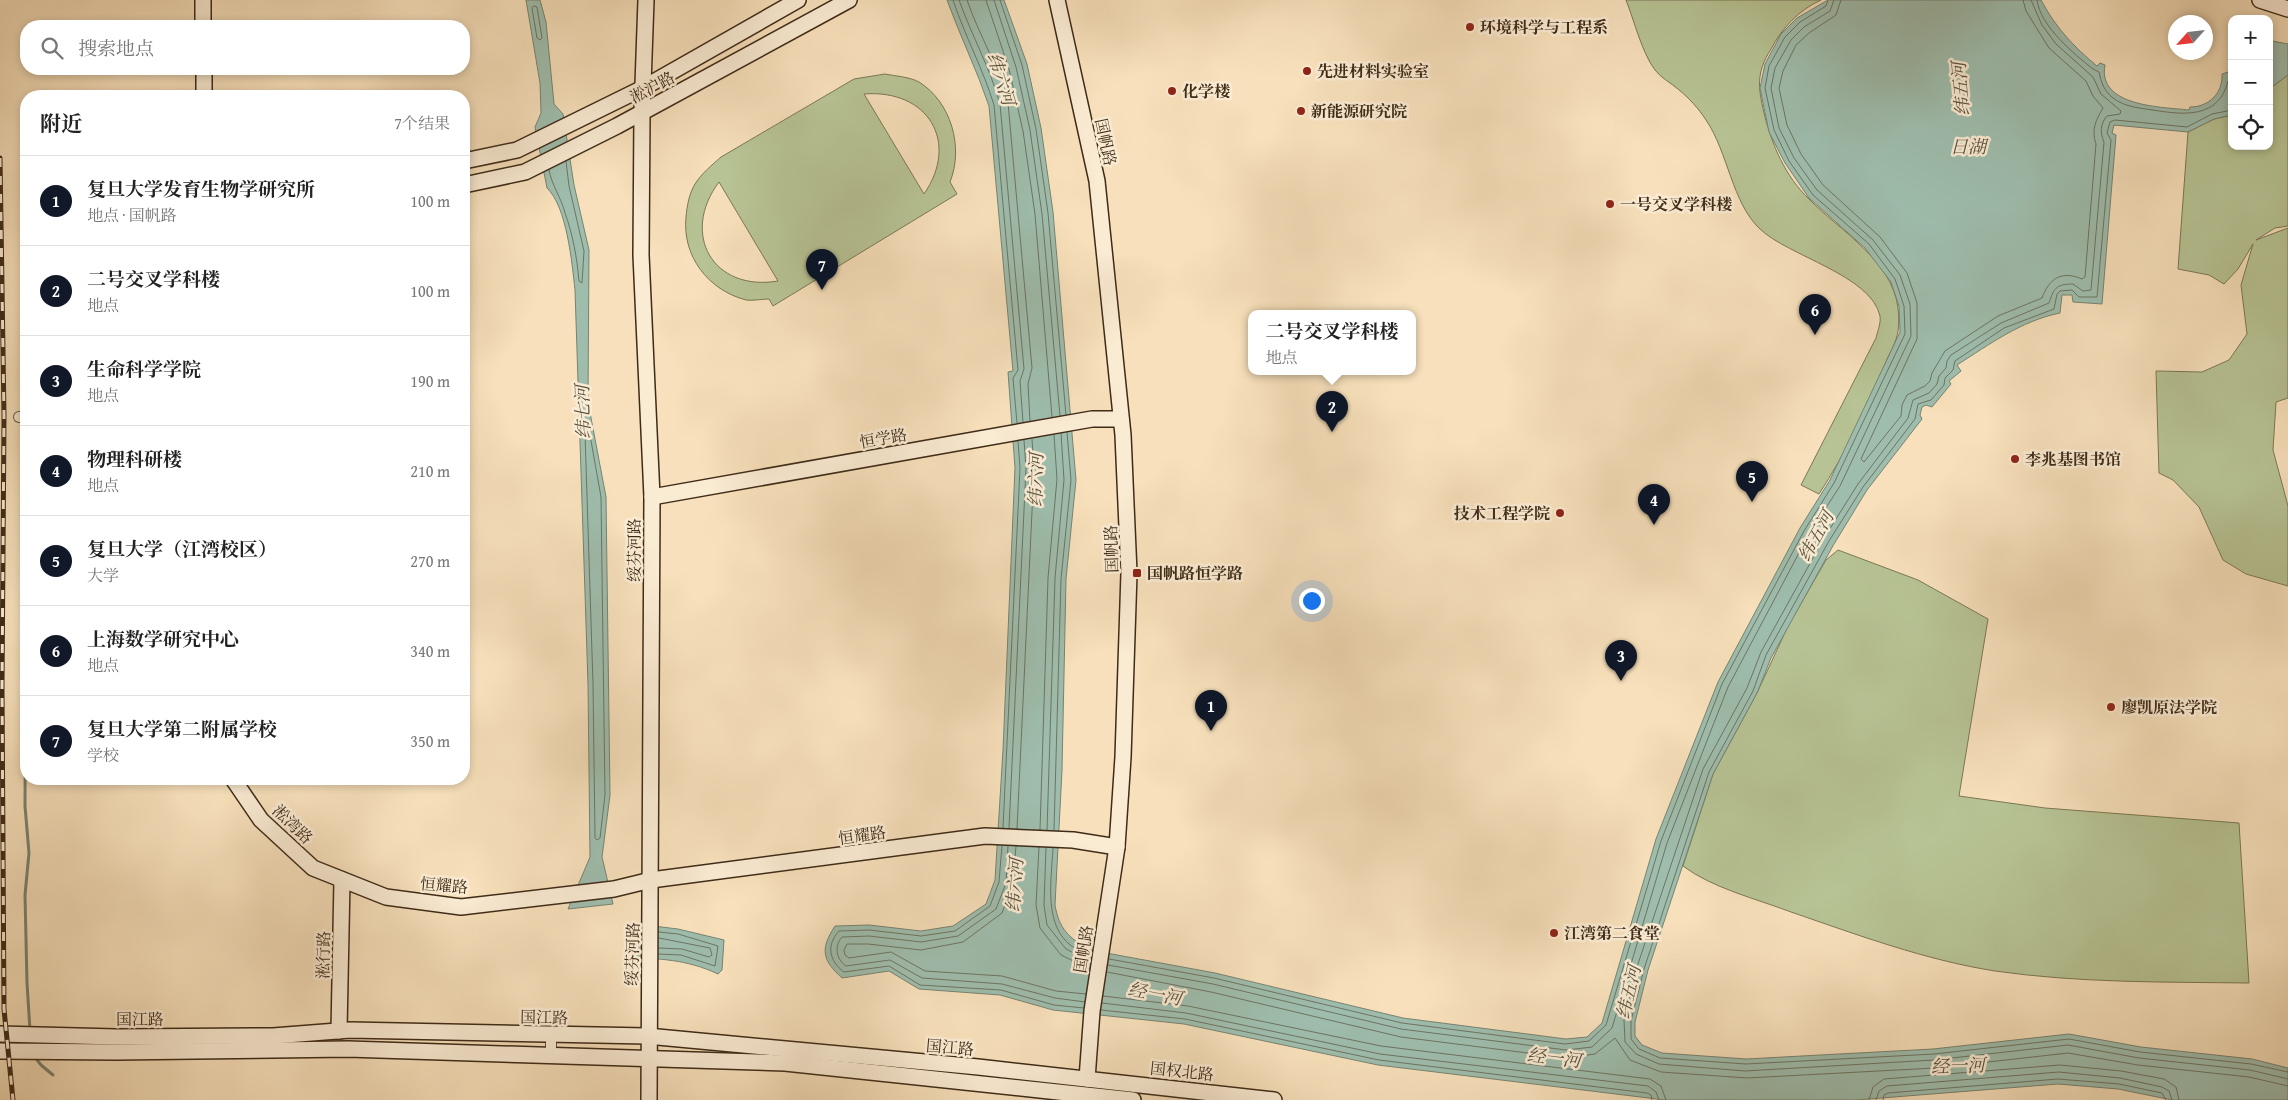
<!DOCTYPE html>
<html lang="zh">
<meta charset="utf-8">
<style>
:root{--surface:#fff;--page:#f6f6f6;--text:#222;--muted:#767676;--line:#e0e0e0;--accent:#111827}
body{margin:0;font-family:"Gentium Book Plus","Noto Serif SC",serif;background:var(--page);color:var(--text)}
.controls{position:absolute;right:15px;top:15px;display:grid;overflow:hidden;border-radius:10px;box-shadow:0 2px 8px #0003}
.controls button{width:45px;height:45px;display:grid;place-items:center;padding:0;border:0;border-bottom:1px solid var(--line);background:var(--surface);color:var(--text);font:25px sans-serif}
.compass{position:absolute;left:2168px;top:15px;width:45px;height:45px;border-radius:50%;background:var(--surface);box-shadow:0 2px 8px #0003;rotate:243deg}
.you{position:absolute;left:1311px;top:600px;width:18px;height:18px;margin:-12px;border:4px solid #fff;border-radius:50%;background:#1a73e8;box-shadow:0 0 0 8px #1a73e833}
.badge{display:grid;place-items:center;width:32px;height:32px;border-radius:50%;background:var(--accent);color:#fff;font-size:16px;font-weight:700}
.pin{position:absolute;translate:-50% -41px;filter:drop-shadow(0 1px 2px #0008)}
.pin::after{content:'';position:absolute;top:26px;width:18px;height:15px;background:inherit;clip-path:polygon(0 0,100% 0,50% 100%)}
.popup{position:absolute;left:1248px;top:310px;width:168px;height:65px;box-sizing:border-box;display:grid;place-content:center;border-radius:10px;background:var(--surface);filter:drop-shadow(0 1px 4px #0005);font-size:16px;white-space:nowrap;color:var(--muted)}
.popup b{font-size:19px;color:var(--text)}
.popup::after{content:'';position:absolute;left:50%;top:100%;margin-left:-10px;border:10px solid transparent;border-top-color:var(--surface)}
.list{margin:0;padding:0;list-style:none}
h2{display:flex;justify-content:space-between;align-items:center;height:65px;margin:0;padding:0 20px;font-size:21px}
h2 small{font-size:16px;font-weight:400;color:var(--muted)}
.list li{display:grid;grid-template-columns:32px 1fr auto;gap:15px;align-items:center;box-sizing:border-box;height:90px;padding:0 20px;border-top:1px solid var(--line)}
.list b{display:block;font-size:19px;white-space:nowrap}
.list p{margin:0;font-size:16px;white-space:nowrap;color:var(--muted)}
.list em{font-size:16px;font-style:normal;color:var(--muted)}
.icon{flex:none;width:28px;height:28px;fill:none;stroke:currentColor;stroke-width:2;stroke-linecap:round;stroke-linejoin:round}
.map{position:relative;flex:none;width:2288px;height:1100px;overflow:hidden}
.search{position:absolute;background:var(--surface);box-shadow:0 2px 8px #0003;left:20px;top:20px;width:450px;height:55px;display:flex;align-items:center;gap:12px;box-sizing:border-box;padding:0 18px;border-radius:20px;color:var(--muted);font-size:19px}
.panel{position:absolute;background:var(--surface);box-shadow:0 2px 8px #0003;left:20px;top:90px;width:450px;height:695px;border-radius:20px}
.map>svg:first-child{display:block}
.green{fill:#b7c394;stroke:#7b7756;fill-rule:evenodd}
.water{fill:#9ebdad;stroke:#788371}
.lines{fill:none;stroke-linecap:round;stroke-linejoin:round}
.shore{stroke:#6e7462;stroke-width:1}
.stream{stroke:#788371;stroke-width:3}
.street-casing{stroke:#6d5841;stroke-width:12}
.secondary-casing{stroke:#3f2b18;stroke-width:18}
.street{stroke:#faebd3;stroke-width:10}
.secondary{stroke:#faebd3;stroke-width:15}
.rail-casing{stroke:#3f2b18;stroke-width:5}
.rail{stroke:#faebd3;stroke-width:3;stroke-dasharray:9;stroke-linecap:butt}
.poi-dot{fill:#8f2418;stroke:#faebd3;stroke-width:2}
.labels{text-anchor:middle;stroke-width:5;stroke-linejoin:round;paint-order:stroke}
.poi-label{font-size:16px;font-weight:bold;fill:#3f2b18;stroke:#faebd3;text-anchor:start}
.street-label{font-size:16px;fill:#3f2b18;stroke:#faebd3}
.water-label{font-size:18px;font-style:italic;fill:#57503d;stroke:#faebd3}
</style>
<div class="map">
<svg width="2288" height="1100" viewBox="0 0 2288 1100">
<rect width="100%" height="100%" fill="#f7e0bb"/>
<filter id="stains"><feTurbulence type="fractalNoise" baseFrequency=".004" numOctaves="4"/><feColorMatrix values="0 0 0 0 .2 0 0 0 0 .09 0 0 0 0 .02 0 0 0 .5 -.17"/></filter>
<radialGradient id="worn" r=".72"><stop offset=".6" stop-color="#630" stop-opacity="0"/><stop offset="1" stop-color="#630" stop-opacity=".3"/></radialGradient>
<g class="green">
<path d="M1626,0H1821C1799,10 1782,28 1771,49C1756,73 1758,87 1764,113C1772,145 1785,176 1809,199C1840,231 1892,260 1898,308C1899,315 1899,324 1898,331C1897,340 1891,351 1887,359C1870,404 1845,454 1819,494L1801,485L1876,338C1878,330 1881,323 1880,316C1871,275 1788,256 1760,229C1732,203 1728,152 1706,120C1699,109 1689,98 1678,89C1671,83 1661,78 1655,70C1642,53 1634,20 1626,0Z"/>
<path d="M885,74C895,76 910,77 919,82C951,102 964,147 950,182L957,194L773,306L769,299C762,299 752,301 746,300C708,290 682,256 686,217C687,206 689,194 695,184C702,173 712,165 721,157L854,79ZM864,94C928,89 960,142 924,194ZM719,182L778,281C713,292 680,234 719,182Z"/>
<path d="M2288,75V226L2275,228L2256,240L2288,228V398L2276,402L2273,450L2288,506V586L2246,574L2223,560L2199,507L2173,480L2159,473L2156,371L2202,372L2229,360L2247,334L2241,285L2253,244L2238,269L2224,284L2209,275L2178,269L2188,132L2214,119L2232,115V146H2269V89Z"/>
<path d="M1838,550L1918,580L1988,619L1959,796L2045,808L2239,823L2249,983C2165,982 2079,983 1995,971C1925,960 1858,935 1791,912C1757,899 1712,888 1683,866L1713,774L1757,693L1788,626L1826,560Z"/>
</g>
<g class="water">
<path d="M526,0H540L546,22L554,104L563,114L574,185L589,250L588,402L606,497L610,795L602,857L613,904L568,909L590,857L588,684L575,290C572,263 567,207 547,188L535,127L541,113L540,83Z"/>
<path d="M947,0H1004L1027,64L1041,128L1053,212L1076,480L1066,579L1062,770L1055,905C1059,929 1069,938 1090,950L1215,973L1403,1018L1566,1039L1587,1037L1602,1023L1656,839L1718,682L1800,528L1830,480L1900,332L1899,306L1891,282L1865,248L1809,198L1785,163L1769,132L1760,88L1765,64L1781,34L1797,18L1828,0H2041C2056,28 2073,46 2097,66L2100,63L2105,65C2097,107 2163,107 2189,110L2190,107C2209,107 2223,93 2222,74L2228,72L2229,75L2232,74V115L2214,119L2188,132L2114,125L2112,133L2116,135L2102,304L2073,302L2072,295H2062L2060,313C2021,321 1990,344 1957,365L1961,371L1949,381L1951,384L1932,407L1926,405L1922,407L1920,415L1922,419L1867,490L1834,544L1771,658L1757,693L1713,774L1648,970L1635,1022V1036L1642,1045L1662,1053L1746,1059L1933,1049L2069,1034L2141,1047L2252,1059L2288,1068V1100H2172L2118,1089L2058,1084L1856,1100H1665L1378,1065L1184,1024L1053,1010L1000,995L919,989L889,971L842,978C822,960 820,949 835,926L869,925L921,931L953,926L986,904L995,880L1003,750L1015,468L1008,372L1013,371L989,106C977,70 960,36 947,0Z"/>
<path d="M2272,41L2288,44V75L2269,89V50L2271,48L2269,43Z"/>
<path d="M628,923L678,929L724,940L722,970L718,974C686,959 660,959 626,957Z"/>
</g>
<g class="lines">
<g class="shore">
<path d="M953,0C965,36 983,69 994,105L1018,370L1013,378L1017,423"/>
<path d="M959,0C972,36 990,68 1000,104L1024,369L1020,381L1023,422"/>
<path d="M967,0C979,35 999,67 1008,103L1032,368L1028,384L1030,421"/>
<path d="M986,0L1009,69L1023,131L1035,214L1052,417"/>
<path d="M994,0L1016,67L1030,130L1042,214L1060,416"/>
<path d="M1000,0L1022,65L1036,129L1048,213L1066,415"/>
<path d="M1841,0L1836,15L1809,33L1796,45L1783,71L1779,88L1787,125L1801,154L1823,185L1880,237L1907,273L1917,303V339L1861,459L1864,462L1901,416L1902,405L1907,395L1925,386L1930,381L1932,373L1945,351L1998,316L2042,298C2049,279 2061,270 2082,279L2085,277L2096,144C2091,129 2096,120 2103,108L2093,96L2086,81L2049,48L2026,11L2023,0"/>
<path d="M2031,0L2042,25L2056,44L2093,77L2101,94L2121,111L2120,114L2107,116C2100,124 2100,133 2104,142L2091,290L2083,291L2073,284C2055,284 2054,289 2049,303L2001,323L1951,355L1947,361L1946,368L1939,376L1937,384L1929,393L1913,400L1908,418L1858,484L1824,538L1761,652L1747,688L1703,769L1637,967L1624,1020L1625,1042L1636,1054L1659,1064L1745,1071L1934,1060L2068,1045L2139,1058L2250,1070L2288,1079"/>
<path d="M2037,0C2040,26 2074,54 2093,69L2099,72C2101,82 2104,91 2113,98C2125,107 2139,108 2153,110C2183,115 2219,119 2228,81L2232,79"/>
<path d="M534,6L537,7L542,38L540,40L537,38L532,8Z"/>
<path d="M2232,110L2212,114L2187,127L2115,120L2110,122L2107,133L2111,140L2097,297H2079L2072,290L2060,291L2057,294L2054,309L2004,328L1955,361L1953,370L1945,378L1944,385L1931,400L1918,404L1915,419L1863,487L1829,541L1766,655L1753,691L1709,772L1644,969L1631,1021V1039L1639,1049L1660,1058L1746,1064L1934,1054L2069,1039L2140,1052L2251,1064L2288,1072"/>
<path d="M549,170C552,186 561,197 565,213C573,235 577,258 579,281L582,283L584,251L569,186L566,161"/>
<path d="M587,430L590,435L601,497L605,795L600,838L597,840L595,838L593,684L585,433Z"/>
<path d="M1003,828L1020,468L1018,441"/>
<path d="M1009,828L1026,468L1024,440"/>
<path d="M1017,829L1034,469L1032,439"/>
<path d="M1040,830L1048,578L1057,479L1054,435"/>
<path d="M1047,830L1055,578L1064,480L1061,433"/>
<path d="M1054,830L1061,579L1071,480L1067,432"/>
<path d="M1002,846L999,882L990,906L955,931L921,936L869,930L839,931C826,945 829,961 844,972L889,966L920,985L1001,990L1054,1005L1084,1008"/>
<path d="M1008,846L1006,883L996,909L958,936L921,942L869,936L842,937C834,946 836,959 846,966L890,960L922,978L1002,984L1055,998L1085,1002"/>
<path d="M1016,846L1013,884L1002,913L963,942L921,950L868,944H847L844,950L845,955L849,958L891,952L925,971L1002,976L1056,991L1086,994"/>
<path d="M1039,847L1036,905L1040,928L1061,955L1090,969"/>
<path d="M1046,848L1044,905L1047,925L1066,949L1091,962"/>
<path d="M1053,848C1051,887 1040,943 1092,955"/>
<path d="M659,948L682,949L709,957L712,955L710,948L659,938"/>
<path d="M658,954L681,955L715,966L718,946L678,934L659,932"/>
<path d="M1109,959L1214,978L1402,1023L1565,1044L1589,1041L1606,1025L1661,841L1722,684L1804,531L1834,483L1905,334L1904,306L1895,279L1869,244L1813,195L1789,161L1774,130L1765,88L1769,66L1785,37L1800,22L1826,6L1828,0"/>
<path d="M1108,965L1213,984L1401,1029L1566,1050L1592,1047L1612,1028L1667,843L1728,687L1809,534L1840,486L1911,336L1910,304L1900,275L1873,240L1817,190L1794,158L1779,128L1771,88L1775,68L1791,40L1804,27L1830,11L1834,0"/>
<path d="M1107,972L1211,992L1401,1037L1567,1058L1595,1054L1615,1038L1630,1060L1661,1072L1747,1078L1935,1068L2068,1053L2138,1065L2249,1077L2288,1086"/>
<path d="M1103,996L1188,1006L1381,1046L1650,1079L1661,1086L1666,1100"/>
<path d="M1102,1003L1186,1013L1380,1054L1648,1086L1656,1092L1659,1100"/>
<path d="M1101,1010L1185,1019L1379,1060L1647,1093L1651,1095L1652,1100"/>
<path d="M1869,1100L1873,1087L1884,1079L2060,1065L2121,1071L2164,1079L2176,1087L2179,1100"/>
<path d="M1876,1100L1879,1091L1887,1086L2059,1072L2120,1078L2162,1087L2169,1091L2172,1100"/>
<path d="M1883,1100L1884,1095L1888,1093L2058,1079L2119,1084L2162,1093L2166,1100"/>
</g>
<g class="stream">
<path d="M25,175L24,378L26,449"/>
<path d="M26,572L25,806L29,853L25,895L27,983L30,1030"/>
<path d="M34,1056L41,1065L53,1075"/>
</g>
<g class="street-casing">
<g id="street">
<path d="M19,417H26"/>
<path d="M551,1055V1035"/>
</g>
</g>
<g class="secondary-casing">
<g id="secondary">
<path d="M203,0V26"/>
<path d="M646,0L642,113L641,255L652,497L649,1100"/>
<path d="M1057,0L1097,181L1123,435L1129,573L1123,757L1117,847L1092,1011L1087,1079"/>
<path d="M2260,0L2288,9"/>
<path d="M204,69V96"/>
<path d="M464,161L517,150L643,88L798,0"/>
<path d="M464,185L525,172L617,126L849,0"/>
<path d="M652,497L1092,419H1121"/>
<path d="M233,779L261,820L313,868L386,897L461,907L614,889L651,880L985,836L1073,840L1117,847"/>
<path d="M339,1031L342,880"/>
<path d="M0,1034L116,1037L273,1036L350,1030L647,1036L978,1067L1274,1100"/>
<path d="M0,1051L116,1052L348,1049L785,1063L1133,1100"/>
</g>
</g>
<use href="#street" class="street"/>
<use href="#secondary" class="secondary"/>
<g class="rail-casing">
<path id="rail" d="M0,158L4,416L2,688L4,1009L13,1100"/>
</g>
<use href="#rail" class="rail"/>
</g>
<g class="poi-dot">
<circle cx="1470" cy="27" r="5"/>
<circle cx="1307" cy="71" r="5"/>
<circle cx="1172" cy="91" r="5"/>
<circle cx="1301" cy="111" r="5"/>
<circle cx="1610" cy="204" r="5"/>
<circle cx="2015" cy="459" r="5"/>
<circle cx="1560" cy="513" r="5"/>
<rect x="1132" y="568" width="10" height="10" rx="2.5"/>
<circle cx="2111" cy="707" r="5"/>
<circle cx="1554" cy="933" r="5"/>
</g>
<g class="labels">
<g class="poi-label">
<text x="1480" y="33">环境科学与工程系</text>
<text x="1317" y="77">先进材料实验室</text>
<text x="1182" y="97">化学楼</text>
<text x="1311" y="117">新能源研究院</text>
<text x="1620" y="210">一号交叉学科楼</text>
<text x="2025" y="465">李兆基图书馆</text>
<text x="1550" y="519" text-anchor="end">技术工程学院</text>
<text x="1147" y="579">国帆路恒学路</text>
<text x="2121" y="713">廖凯原法学院</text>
<text x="1564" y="939">江湾第二食堂</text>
</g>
<g class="street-label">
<text transform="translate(652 87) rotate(-28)" y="6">淞沪路</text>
<text transform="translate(1106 142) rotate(78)" y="6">国帆路</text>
<text transform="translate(883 438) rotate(-10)" y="6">恒学路</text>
<text transform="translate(1111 549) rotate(-92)" y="6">国帆路</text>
<text transform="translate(634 550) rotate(-90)" y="6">绥芬河路</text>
<text transform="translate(293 824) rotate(44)" y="6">淞湾路</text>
<text transform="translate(862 835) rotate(-8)" y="6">恒耀路</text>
<text transform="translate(444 885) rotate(5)" y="6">恒耀路</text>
<text transform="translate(1083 949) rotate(-81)" y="6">国帆路</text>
<text transform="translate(632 954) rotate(-88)" y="6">绥芬河路</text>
<text transform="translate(323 955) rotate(-89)" y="6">淞行路</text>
<text transform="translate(544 1017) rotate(1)" y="6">国江路</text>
<text x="140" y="1025">国江路</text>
<text transform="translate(950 1047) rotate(5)" y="6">国江路</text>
<text transform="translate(1182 1071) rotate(6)" y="6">国权北路</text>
</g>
<g class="water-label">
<text transform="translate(1001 79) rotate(73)" y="6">纬六河</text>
<text transform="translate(1961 89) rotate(-95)" y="6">纬五河</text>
<text x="1968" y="153">日湖</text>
<text transform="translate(583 412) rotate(-92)" y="6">纬七河</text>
<text transform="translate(1036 480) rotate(-89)" y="6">纬六河</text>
<text transform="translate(1816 536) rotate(-61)" y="6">纬五河</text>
<text transform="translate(1015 885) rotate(-86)" y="6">纬六河</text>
<text transform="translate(1629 992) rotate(-77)" y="6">纬五河</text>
<text transform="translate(1155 994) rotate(11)" y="6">经一河</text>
<text transform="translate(1554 1058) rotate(7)" y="6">经一河</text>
<text transform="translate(1958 1066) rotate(-2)" y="6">经一河</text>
</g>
</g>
<rect width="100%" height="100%" filter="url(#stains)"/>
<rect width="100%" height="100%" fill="url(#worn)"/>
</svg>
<div class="controls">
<button>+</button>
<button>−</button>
<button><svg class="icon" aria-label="locate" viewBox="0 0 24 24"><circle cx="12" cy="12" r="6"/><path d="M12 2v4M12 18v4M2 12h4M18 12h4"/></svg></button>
</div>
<svg class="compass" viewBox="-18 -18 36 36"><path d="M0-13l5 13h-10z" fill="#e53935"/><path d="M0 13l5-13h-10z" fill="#767676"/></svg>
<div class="you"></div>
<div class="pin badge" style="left:1211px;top:731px">1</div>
<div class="pin badge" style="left:1332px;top:432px">2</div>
<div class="popup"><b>二号交叉学科楼</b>地点</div>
<div class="pin badge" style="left:1621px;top:681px">3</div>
<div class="pin badge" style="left:1654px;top:525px">4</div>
<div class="pin badge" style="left:1752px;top:502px">5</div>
<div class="pin badge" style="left:1815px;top:335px">6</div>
<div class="pin badge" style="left:822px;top:290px">7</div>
<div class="search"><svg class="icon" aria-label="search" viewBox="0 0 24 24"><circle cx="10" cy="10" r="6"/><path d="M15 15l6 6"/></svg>搜索地点</div>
<section class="panel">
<h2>附近<small>7个结果</small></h2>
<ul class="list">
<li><span class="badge">1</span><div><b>复旦大学发育生物学研究所</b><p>地点 · 国帆路</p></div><em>100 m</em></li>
<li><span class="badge">2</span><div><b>二号交叉学科楼</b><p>地点</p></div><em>100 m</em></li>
<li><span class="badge">3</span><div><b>生命科学学院</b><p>地点</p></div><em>190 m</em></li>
<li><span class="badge">4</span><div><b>物理科研楼</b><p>地点</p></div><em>210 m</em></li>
<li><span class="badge">5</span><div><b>复旦大学（江湾校区）</b><p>大学</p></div><em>270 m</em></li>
<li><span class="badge">6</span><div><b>上海数学研究中心</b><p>地点</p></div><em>340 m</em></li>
<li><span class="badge">7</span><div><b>复旦大学第二附属学校</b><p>学校</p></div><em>350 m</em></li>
</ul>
</section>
</div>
